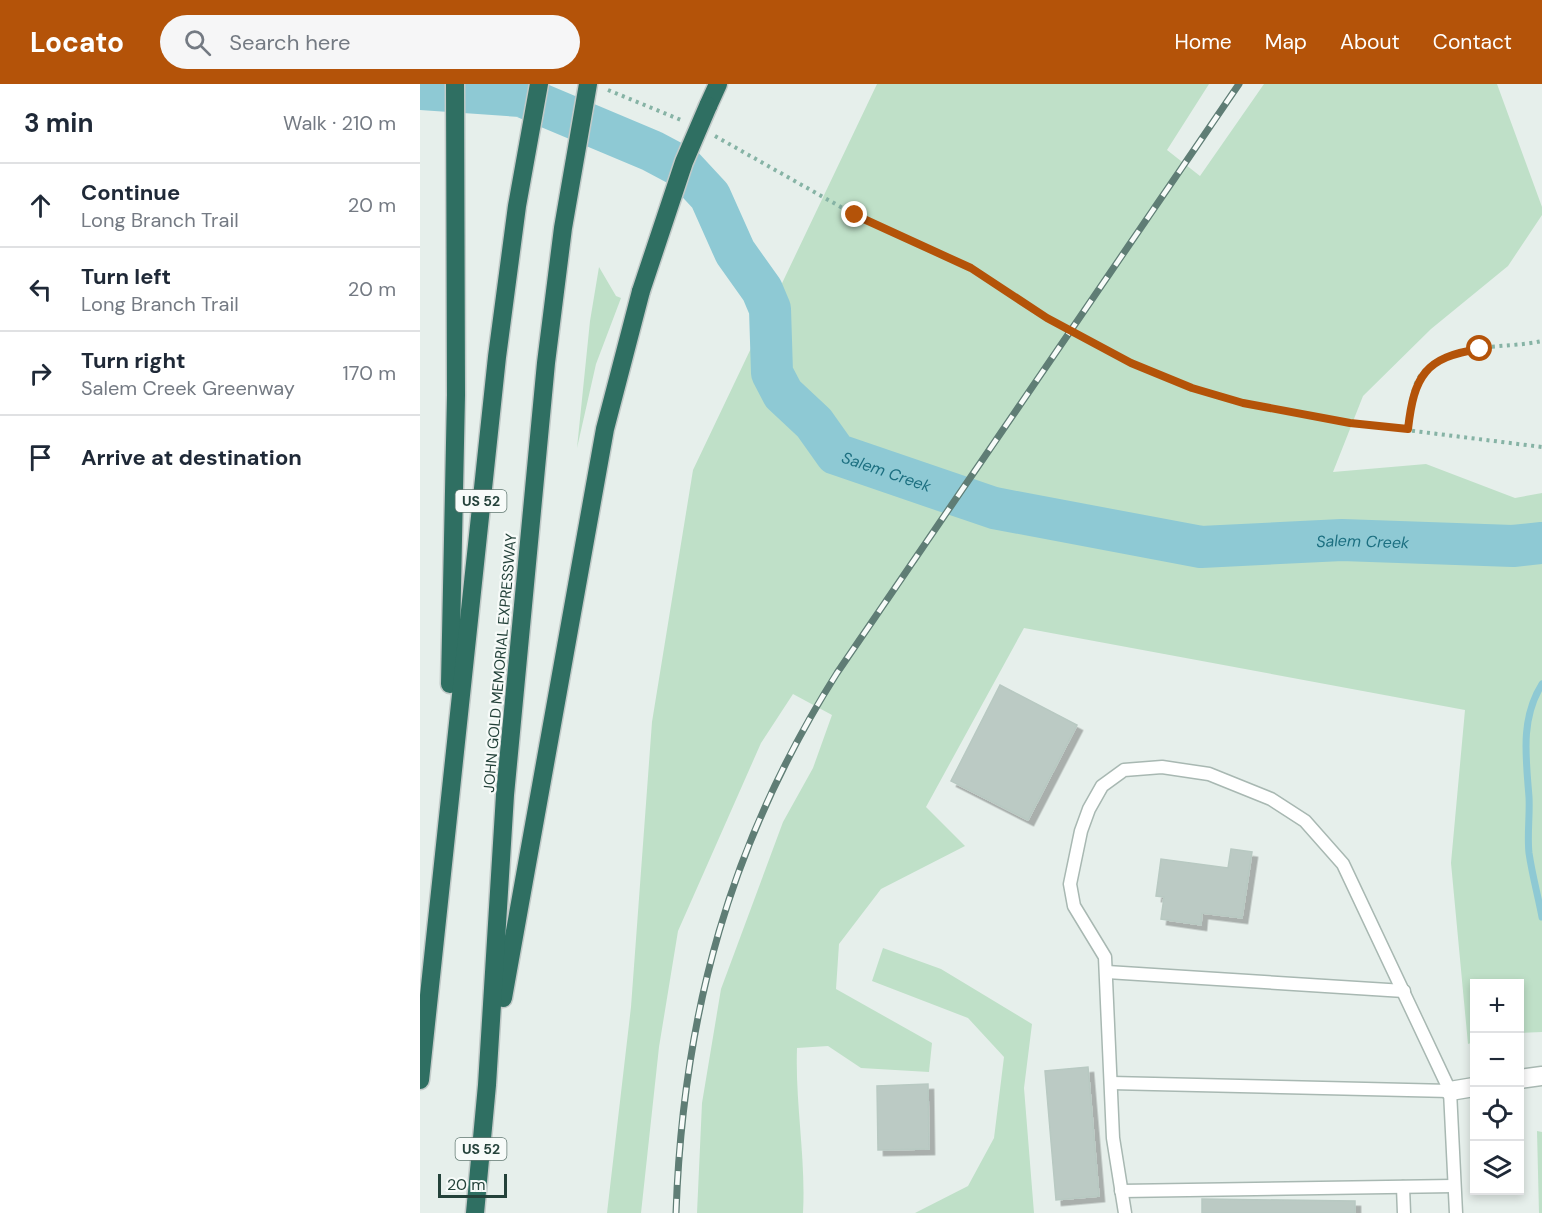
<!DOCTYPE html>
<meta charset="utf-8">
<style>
:root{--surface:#fff;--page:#f6f6f7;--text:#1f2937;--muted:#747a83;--line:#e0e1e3;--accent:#b45309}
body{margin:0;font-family:"DM Sans",sans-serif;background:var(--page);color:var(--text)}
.controls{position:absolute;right:18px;bottom:18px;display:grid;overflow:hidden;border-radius:0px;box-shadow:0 3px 9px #0003}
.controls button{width:54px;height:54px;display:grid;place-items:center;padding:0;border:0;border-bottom:2px solid var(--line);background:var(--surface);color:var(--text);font:30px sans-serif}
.scale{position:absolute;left:18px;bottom:15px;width:69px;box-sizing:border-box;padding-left:6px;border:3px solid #24423a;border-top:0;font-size:16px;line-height:21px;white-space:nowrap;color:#24423a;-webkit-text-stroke:4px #f7fbf9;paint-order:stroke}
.stop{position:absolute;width:18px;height:18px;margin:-14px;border:4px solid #b45309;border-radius:50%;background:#fff}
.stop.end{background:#b45309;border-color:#fff;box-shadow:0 2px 6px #0008}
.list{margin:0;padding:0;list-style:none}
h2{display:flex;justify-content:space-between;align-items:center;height:78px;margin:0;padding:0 24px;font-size:26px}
h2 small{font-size:20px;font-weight:400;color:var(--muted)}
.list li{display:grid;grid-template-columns:39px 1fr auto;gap:18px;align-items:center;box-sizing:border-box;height:84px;padding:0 24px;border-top:2px solid var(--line)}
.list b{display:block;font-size:22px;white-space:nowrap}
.list p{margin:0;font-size:20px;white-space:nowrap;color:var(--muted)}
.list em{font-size:20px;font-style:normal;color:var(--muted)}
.icon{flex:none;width:33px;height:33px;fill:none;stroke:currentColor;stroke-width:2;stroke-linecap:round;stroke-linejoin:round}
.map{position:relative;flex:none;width:1122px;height:1129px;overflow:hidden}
header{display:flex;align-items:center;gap:36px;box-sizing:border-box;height:84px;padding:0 30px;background:var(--accent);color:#fff}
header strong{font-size:28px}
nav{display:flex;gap:33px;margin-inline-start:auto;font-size:21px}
.search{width:420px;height:54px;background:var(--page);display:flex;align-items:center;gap:15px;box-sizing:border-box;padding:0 21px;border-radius:33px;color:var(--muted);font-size:22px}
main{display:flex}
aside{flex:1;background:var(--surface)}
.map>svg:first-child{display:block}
.green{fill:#bfe0c8}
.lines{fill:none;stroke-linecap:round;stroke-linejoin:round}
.stream{stroke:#8ec9d4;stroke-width:7}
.river{stroke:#8ec9d4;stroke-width:42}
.building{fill:#bbcac4;stroke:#b8c9c2;stroke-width:1.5;filter:url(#shadow)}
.lane-casing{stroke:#a8b8b2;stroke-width:15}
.street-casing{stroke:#a8b8b2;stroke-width:21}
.highway-casing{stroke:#c2cac8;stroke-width:21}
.path{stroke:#86b3a5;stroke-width:4;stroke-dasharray:3 4.5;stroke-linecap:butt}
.lane{stroke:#fff;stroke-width:12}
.street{stroke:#fff;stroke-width:18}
.highway{stroke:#2f6f62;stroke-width:18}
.rail-casing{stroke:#5f7d75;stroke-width:7}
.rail{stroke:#f7fbf9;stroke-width:4.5;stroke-dasharray:14;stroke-linecap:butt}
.highway-bridge-casing{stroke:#c2cac8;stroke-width:21;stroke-linecap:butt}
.highway-bridge{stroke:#2f6f62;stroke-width:18}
.route{stroke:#b45309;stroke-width:8}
.labels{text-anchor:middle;stroke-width:4.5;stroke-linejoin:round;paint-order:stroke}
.shield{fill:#f7fbf9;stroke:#637a73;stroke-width:1.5}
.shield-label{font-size:14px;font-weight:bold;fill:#24423a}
.street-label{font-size:15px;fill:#24423a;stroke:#f7fbf9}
.water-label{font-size:16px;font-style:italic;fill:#1c6f80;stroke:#f7fbf9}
</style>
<header>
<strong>Locato</strong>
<div class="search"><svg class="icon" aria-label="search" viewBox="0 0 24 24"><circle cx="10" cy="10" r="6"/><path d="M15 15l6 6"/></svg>Search here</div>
<nav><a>Home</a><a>Map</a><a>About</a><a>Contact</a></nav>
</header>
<main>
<aside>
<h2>3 min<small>Walk · 210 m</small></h2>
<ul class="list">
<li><svg class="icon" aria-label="ahead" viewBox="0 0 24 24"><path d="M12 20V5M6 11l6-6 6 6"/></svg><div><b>Continue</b><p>Long Branch Trail</p></div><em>20 m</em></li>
<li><svg class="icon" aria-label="left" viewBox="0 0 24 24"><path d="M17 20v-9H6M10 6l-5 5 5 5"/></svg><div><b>Turn left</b><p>Long Branch Trail</p></div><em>20 m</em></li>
<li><svg class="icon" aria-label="right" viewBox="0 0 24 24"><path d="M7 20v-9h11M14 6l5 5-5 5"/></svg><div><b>Turn right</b><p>Salem Creek Greenway</p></div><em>170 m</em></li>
<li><svg class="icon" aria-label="arrive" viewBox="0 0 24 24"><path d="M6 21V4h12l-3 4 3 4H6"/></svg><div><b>Arrive at destination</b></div></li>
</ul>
</aside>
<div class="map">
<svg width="1122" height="1129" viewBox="0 0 1122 1129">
<defs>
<filter id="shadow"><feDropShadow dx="5.5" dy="5.5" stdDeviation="0" flood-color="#0004"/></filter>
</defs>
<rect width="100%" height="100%" fill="#e6efeb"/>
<g class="green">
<path d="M457,0H789L747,66L780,92L844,0H1077L1122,123V131L1088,182L1011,245L943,312L913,388L1006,380L1095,414L1122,409V948L1100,949V900H1054V958L1048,960L1031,779L1045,626L604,544L506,723L545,762L461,805L419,860L416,905L512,959L509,988L441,984L408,962L377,964C375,1019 386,1074 383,1129H277L282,1019L301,905L363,738L393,684L412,631L373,610L341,659L258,847L239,963L221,1129H187L211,923L232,638L273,386Z"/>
<path d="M179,183L196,212L201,214L176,280L157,364L170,237Z"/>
<path d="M463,864L521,885L612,940L604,1004L614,1129H495L548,1102L574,1054L584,973L548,934L452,897Z"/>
<path d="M1117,1047L1122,1048V1129H1119Z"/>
</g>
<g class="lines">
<path class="stream" d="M1122,600C1100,635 1106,674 1109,713C1110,731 1107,751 1109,769C1112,790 1118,812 1122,833"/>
<path class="river" id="s1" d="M0,5L101,12L232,67L264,84L290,112L315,168L342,206L350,225L352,289L363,310L394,339L416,370L574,424L781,463L922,456L1093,462L1122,459"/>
</g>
<g class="building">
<path d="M580,601L657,641L608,736L531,697Z"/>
<path d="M811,765L832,768L822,834L782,829L781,841L741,835L744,813L736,812L741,775L808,784Z"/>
<path d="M668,983L679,1112L636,1116L625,987Z"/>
<path d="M508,1000L509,1065L458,1066L457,1002Z"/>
<path d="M782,1115L935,1117V1129H782Z"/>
</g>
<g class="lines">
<g class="lane-casing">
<g id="lane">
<path d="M687,888L984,907"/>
<path d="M691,999L1030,1007"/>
<path d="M983,1103L984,1129"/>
<path d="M701,1107L1034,1102"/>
<path d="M705,1129L693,1054L685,873L654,822L650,800L661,747L669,725L682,702L704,686L742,683L789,690L851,715L885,737L923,780L1030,1007L1036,1129"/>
</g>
</g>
<g class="street-casing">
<g id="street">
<path d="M1100,995L1122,992"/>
<path d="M1030,1007L1054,1003"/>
</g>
</g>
<g class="highway-casing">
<g id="highway">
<path d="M288,22L298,0"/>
<path d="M30,600L36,311L35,0"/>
<path d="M83,914L185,345L221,207"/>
<path d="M0,996L77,273L97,122L119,0"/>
<path d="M55,1129L67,1001L85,711L126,279L143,144L168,0"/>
</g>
</g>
<g class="path">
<path d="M188,6L261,36"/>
<path d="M295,52L435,131L551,184L627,234L711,279L772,304L823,319L930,339L1122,363"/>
<path d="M988,345C990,329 990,310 998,295C1022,256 1084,266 1122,257"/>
</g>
<use href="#lane" class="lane"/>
<use href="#street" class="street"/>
<use href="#highway" class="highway"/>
<g class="rail-casing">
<path id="rail" d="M256,1129C263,929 310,759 417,589L819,0"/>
</g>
<use href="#rail" class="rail"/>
<g class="highway-bridge-casing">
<path id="highway-bridge" d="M221,207L264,78L288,22"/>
</g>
<use href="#highway-bridge" class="highway-bridge"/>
</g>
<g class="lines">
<path class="route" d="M435,131L551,184L627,234L711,279L772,304L823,319L930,339L988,345C994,292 1005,273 1060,265"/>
</g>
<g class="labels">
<g class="shield">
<rect x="35.5" y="406" width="51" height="22" rx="4.5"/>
<rect x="35.5" y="1054" width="51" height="22" rx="4.5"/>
</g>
<g class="shield-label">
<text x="61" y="422">US 52</text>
<text x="61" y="1070">US 52</text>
</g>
<g class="street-label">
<text transform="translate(80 579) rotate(-85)" y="5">JOHN GOLD MEMORIAL EXPRESSWAY</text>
</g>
<g class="water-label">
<text dy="6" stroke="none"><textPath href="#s1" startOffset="668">Salem Creek</textPath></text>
<text dy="6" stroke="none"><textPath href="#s1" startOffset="1154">Salem Creek</textPath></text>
</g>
</g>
</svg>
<div class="controls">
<button>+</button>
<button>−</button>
<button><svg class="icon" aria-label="locate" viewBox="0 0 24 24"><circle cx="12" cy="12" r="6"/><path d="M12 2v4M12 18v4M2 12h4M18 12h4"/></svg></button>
<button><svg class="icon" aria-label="layers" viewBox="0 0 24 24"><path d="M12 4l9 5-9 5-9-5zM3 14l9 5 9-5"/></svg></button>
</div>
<div class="scale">20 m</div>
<div class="stop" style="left:1060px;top:265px"></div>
<div class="stop end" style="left:435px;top:131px"></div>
</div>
</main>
